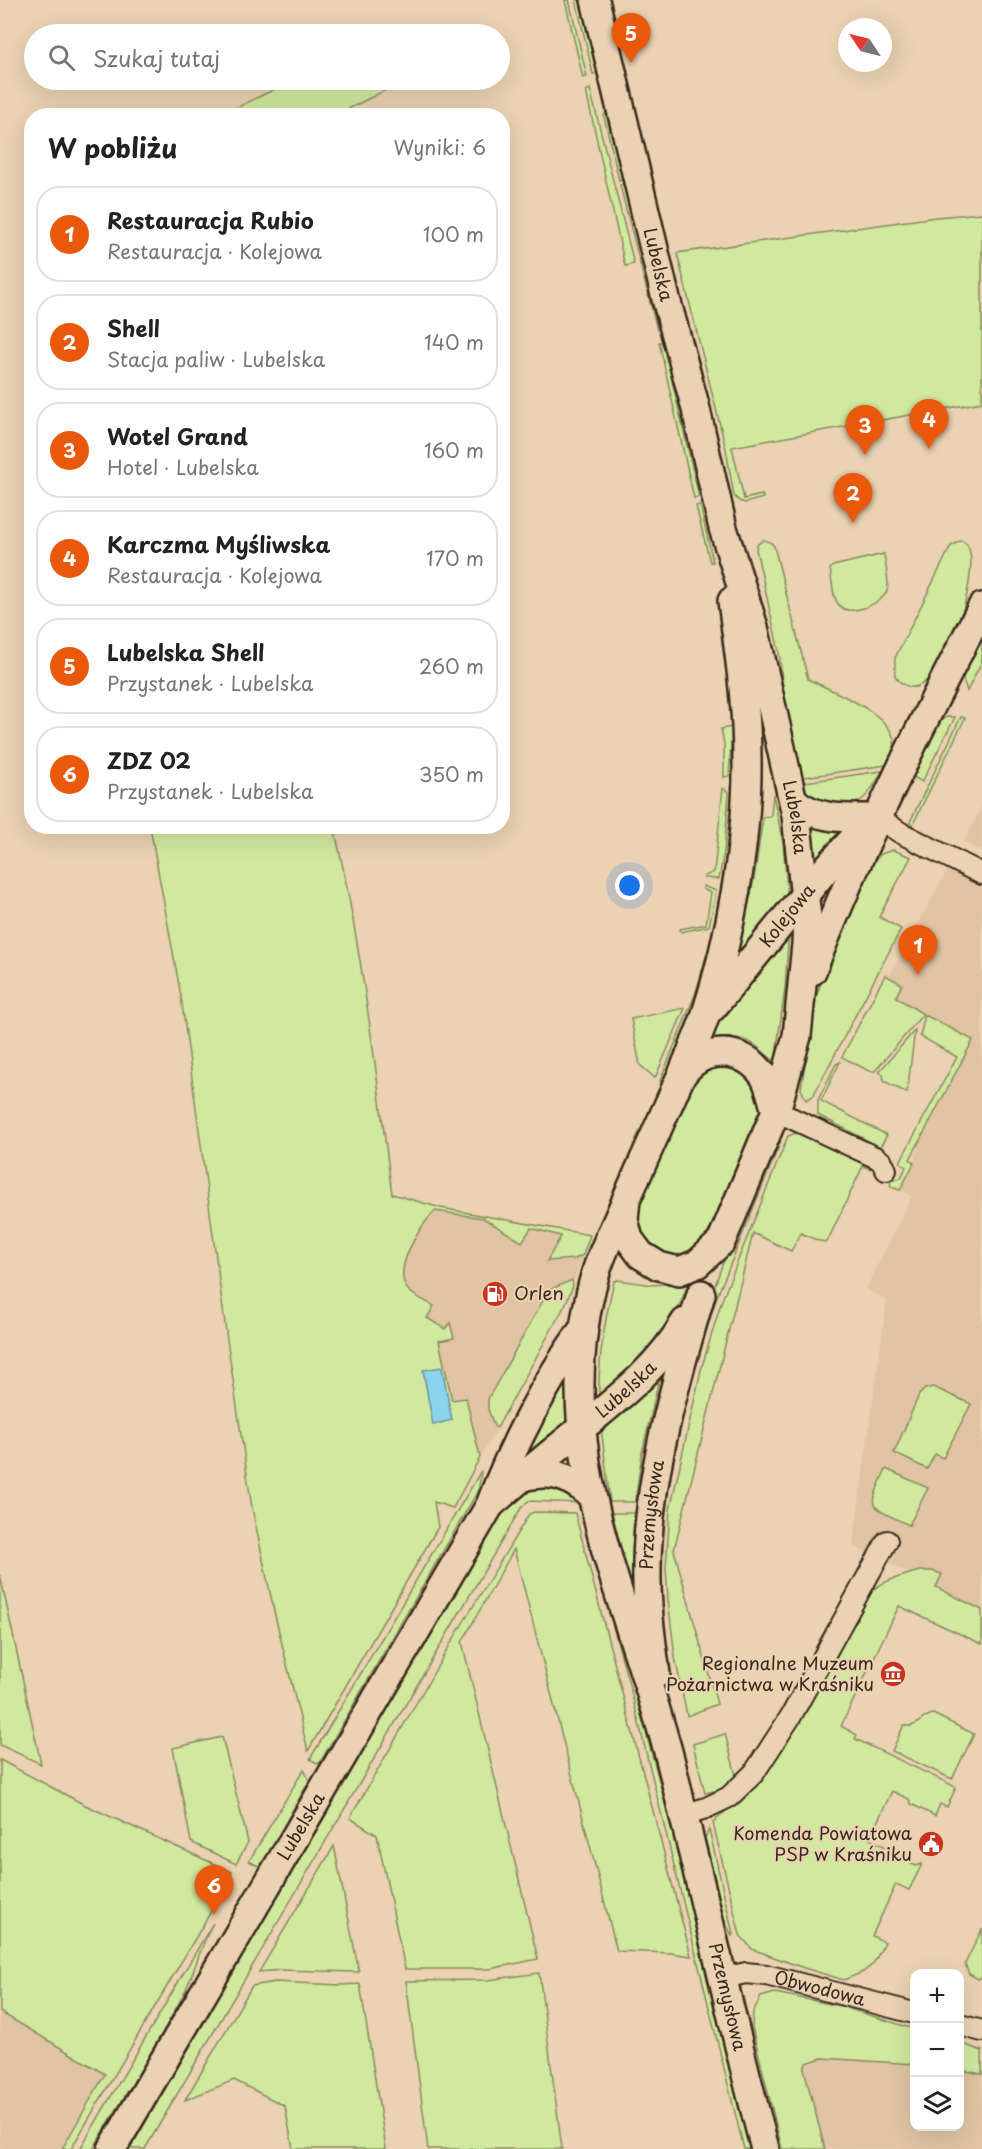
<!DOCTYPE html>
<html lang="pl">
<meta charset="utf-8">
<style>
:root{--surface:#fff;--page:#f2f2f2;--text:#222;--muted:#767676;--line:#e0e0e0;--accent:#ea580c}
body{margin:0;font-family:"Playpen Sans",sans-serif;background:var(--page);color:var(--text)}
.controls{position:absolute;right:18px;bottom:18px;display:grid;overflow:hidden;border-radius:12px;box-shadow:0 6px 24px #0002}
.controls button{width:54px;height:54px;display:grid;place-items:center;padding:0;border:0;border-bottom:2px solid var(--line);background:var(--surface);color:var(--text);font:30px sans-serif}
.compass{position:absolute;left:838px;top:18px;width:54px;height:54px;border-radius:50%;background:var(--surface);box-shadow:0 6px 24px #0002;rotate:305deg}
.you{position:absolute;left:630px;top:886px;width:21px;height:21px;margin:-15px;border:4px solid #fff;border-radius:50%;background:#1a73e8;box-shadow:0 0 0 9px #1a73e833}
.badge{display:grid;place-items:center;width:39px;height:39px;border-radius:50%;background:var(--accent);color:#fff;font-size:20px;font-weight:700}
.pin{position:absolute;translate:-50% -50px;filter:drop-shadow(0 2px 3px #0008)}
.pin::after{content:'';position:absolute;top:32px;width:21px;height:18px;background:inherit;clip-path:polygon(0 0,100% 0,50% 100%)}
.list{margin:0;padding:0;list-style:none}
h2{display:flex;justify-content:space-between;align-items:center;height:78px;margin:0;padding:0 24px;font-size:26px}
h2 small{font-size:20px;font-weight:400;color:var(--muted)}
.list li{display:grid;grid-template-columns:39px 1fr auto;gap:18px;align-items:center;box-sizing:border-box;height:96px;margin:0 12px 12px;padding:0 12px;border:2px solid var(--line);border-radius:24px}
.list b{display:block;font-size:22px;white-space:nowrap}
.list p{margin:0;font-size:20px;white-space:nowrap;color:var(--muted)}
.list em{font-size:20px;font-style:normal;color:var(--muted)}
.icon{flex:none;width:33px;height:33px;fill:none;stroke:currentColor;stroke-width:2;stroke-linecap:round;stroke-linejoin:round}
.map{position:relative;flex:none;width:982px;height:2149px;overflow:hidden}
.search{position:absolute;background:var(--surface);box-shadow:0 6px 24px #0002;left:24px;top:24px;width:486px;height:66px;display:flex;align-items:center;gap:15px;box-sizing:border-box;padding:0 21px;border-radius:33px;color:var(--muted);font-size:22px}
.panel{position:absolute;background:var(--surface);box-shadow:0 6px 24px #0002;left:24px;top:108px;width:486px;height:726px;border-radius:24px}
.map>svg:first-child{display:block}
.built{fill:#e0c4a4}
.green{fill:#d1e99e;stroke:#868a5e;stroke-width:1.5}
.water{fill:#8cd3ed;stroke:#6c8f9a;stroke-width:1.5}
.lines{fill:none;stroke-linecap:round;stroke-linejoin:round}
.street-casing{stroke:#3b2a1e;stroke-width:24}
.secondary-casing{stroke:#3b2a1e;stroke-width:32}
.street{stroke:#ead2b2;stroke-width:20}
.secondary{stroke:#ead2b2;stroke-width:27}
.labels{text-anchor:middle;stroke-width:4.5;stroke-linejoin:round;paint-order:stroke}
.street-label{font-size:18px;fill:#3b2a1e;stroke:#ead2b2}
.poi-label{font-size:18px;fill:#3b2a1e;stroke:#ead2b2;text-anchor:end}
</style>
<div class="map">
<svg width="982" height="2149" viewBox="0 0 982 2149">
<rect width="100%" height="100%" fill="#ead2b2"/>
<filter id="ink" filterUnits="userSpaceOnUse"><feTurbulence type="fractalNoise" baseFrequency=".0167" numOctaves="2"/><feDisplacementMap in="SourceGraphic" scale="12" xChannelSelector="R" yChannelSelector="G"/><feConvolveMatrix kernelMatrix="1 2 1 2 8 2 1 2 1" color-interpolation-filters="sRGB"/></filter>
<g filter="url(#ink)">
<g class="built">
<path d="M982,806V851L964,842Z"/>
<path d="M949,867L982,885V1610L918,1577L853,1546L887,1300L866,1289L912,1196L900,1190L914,1163L921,1137L973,1040L925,1015L895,997L902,984L889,976Z"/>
<path d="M392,1195L452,1211L590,1235L574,1281L572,1280L549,1290L489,1399L488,1409L492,1423L497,1428L453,1508L434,1502Z"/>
<path d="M0,2012L105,2074L62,2149H0Z"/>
<path d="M822,2058L914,2064V2126H960V2070L982,2074V2149H825L804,2069L806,2063Z"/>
</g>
<g class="green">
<path d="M565,0H569L587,77L583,78Z"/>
<path d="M576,0H580L598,73L593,74Z"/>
<path d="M293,80H381L386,90L336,115H230L228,112Z"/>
<path d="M590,89L634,264L625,266L586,91Z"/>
<path d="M606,112L623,179L619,180L604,116Z"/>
<path d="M623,184L660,329L657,330L620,185Z"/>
<path d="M982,213V402L732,447L744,499L762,495L763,498L745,503L739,501L734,496L726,449L677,253L936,217Z"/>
<path d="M659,342H663L699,497L694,498Z"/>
<path d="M700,505L713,562H710L696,506Z"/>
<path d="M763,540L770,542L774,546L808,679C831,691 901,716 894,749C893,754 888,760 886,765L798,778L789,743L779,651L756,549L757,545Z"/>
<path d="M960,541C982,541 965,612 956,629C948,645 935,680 918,686C909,690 900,683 895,676V658L951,546Z"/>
<path d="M884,554C885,564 890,582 887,591C882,604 848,618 839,605C832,597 832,579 830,569L833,566Z"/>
<path d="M982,638V661L967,691L962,676L963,671Z"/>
<path d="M946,717H955L922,782L912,776L939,722Z"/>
<path d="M961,717L965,718L912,826L910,822Z"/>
<path d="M732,727L729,776L724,777V744L721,729Z"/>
<path d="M882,771C867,800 857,812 824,802C811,798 806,795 798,783Z"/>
<path d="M723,788L729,793L724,852L719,879L704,878L705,876L714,872Z"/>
<path d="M773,794L783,843L788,900L737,958L754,879L763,817L771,816Z"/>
<path d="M803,818L845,828L811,873Z"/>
<path d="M150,827H334C362,948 376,1071 392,1194L441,1208L590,1235L583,1255L575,1259L547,1261L561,1236L531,1228L522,1242L483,1218L435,1211C420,1225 390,1272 409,1291C415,1297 426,1301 434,1306L427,1318L445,1329L450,1323L454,1338L439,1341L452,1400L466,1398L480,1457L453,1508L434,1502L438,1527L308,1751L274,1611L252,1508L227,1339L181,996Z"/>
<path d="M893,850L911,857L879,917L901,929L813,1096L806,1100L801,1089L815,1000L834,945L873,863L881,854Z"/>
<path d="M703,886L716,891L709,926L681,932L680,929L706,924L711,893L703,889Z"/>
<path d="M789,928L785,988L775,1061C768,1057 762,1050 755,1045C742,1036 725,1036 711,1040L718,1019Z"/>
<path d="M712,936H716L692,1016L664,1082L660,1081L695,995Z"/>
<path d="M885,975L902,984L896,997L923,1014L875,1071H869L842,1057Z"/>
<path d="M685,1008L655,1078L640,1065L631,1019Z"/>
<path d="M925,1015L973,1040L910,1159L914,1163L900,1190L891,1187L890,1181L901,1178L906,1167L900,1162L903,1156L957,1057L920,1036Z"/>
<path d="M915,1030L907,1093L884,1081L883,1074L879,1072Z"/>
<path d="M840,1062L821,1101L887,1135L880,1147L818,1115V1100L836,1064Z"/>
<path d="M723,1064L748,1074L761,1098L759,1111L706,1239C682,1268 671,1258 643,1243L635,1216L687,1092C697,1076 705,1070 723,1064Z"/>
<path d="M796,1133H805L871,1167L870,1169L863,1166L827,1242L819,1241L801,1233L791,1251L753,1233L674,1550L717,1704L687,1716L675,1657L668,1599L666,1568L670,1510L701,1370L722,1300L788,1136Z"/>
<path d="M781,1141L716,1299L686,1399L666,1498H660L708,1306L721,1268L773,1150Z"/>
<path d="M572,1280L573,1286L565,1305L497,1428L494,1426L488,1409V1399L549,1290Z"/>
<path d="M617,1280L653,1285L689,1282L668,1333L599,1399C598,1358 605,1320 614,1281Z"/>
<path d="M572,1362L575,1421L510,1475Z"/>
<path d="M661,1371L642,1453L635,1502H610L601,1427Z"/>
<path d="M933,1387L971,1404L943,1458L935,1454L927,1469L894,1453L919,1395L925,1389Z"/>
<path d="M886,1469L928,1488L909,1525C869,1506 867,1510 886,1469Z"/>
<path d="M481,1471L479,1487L475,1496L319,1764L310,1759Z"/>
<path d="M552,1484L581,1503L528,1501L521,1508L145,2149H130L505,1509L526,1488Z"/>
<path d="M534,1512L575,1513L691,1956L671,1953L617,1951L514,1549L462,1642L538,1959L490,1969H405L377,1835L350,1818L451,1643L529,1514Z"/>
<path d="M612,1513H634L632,1563L634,1592L633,1595Z"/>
<path d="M582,1514L588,1515L599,1564L664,1798L750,2149H744L742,2141L631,1691Z"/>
<path d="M919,1571H932L942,1574L936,1587L982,1610V1644L899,1606L841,1726L857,1735L855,1739L956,1787L947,1807L940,1804L935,1816L911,1804L909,1799L892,1791L869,1839L894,1851L897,1857L916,1866L922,1864L909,1890L896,1884L872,1936L885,1942L873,1964L863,1972L844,1980L804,1968L752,1949L740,1935L713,1823L741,1797L866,1596C879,1581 901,1577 919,1571Z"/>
<path d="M0,1575L41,1764L0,1745Z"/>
<path d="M933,1714L974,1734L952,1779L892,1751L904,1725C915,1730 922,1716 933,1714Z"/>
<path d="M725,1734L737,1779L723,1789L705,1793L693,1744Z"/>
<path d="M222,1737L248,1842L236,1864L191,1842L173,1748Z"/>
<path d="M0,1760L85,1805L232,1872L229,1881L71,2149H62L105,2074L0,2012Z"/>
<path d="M304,1769L309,1781L266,1857L258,1866L249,1861Z"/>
<path d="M709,1829L733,1934L732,1936L725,1921L705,1838Z"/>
<path d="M334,1846L359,1972L281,1970L259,1972Z"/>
<path d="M213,1923C200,1946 195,1972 183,1995C156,2047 123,2098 93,2149H80Z"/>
<path d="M982,1929V1978L978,1979L969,1974L965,1964Z"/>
<path d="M539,1973L562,2149H428L406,1981L488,1980Z"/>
<path d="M275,1982L340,1985L360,1984L386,2149H293L285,2106L234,2080L185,2100L252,1986Z"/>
<path d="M775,1993L840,2006L914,2029V2064L822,2058L806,2063L804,2069L825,2149H782L752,2027L753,2012L761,1997Z"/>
<path d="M960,2043L982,2051V2074L960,2070Z"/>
</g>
<path class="water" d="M442,1367L452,1420L433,1425L423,1370Z"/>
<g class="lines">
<g class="street-casing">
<g id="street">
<path d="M878,818L901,833L982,874"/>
<path d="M776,1111L877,1158L882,1162L886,1170"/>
<path d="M683,1815L706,1808L729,1797L754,1773L791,1716L887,1541"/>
<path id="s1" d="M723,1978L746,1973L766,1975L914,2013"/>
<path d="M960,2025L982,2031"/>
</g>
</g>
<g class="secondary-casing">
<g id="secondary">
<path id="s2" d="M595,0L665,295L695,405L723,528L754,627L796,815L807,917L806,944L797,1036L776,1111L721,1242L697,1264L679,1271L659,1266L641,1255L629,1239L624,1220L626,1200L674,1092C676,1087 679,1080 682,1075C703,1045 743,1046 764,1076C770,1086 772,1100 776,1111"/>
<path d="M794,801C817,821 849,818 878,818"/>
<path d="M812,971C861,846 920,726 982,607"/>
<path id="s3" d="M713,1007L825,870L856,836L872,823"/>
<path d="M683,1072C690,1054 699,1035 705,1017C730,940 748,841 747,760C747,706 739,654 732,601"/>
<path id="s4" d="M623,1207C614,1229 602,1251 595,1275C548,1444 621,1583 665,1741C673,1767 678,1794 685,1821C712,1930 736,2040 765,2149"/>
<path d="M522,1477C552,1470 567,1475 590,1494"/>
<path id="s5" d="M491,1504C521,1478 552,1452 583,1427C622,1395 659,1366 685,1322"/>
<path id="s6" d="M656,1674C652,1644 647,1613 647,1582C645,1484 674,1388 701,1294"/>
<path id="s7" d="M112,2149L490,1505C512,1446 545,1383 581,1332"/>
</g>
</g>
<use href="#street" class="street"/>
<use href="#secondary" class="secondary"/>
</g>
</g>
<defs>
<g id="fuel-disc" transform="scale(1.35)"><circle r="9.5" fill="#c8321e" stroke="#ead2b2"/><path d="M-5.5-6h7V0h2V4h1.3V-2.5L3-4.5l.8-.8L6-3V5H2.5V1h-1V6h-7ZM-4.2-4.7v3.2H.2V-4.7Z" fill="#fff"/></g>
<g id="museum-disc" transform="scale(1.35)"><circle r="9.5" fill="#c8321e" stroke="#ead2b2"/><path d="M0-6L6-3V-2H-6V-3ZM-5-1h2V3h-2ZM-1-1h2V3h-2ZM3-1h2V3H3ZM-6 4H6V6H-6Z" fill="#fff"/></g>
<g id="civic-disc" transform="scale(1.35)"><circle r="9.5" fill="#c8321e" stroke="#ead2b2"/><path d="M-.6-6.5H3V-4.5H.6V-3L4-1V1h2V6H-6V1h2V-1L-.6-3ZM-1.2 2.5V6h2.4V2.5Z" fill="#fff"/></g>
</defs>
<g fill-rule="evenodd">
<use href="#fuel-disc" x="495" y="1294"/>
<use href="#museum-disc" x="893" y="1674"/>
<use href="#civic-disc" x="931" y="1844"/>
</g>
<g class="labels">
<g class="street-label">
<text dy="6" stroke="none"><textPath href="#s2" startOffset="272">Lubelska</textPath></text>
<text dy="6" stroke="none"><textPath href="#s2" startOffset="842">Lubelska</textPath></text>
<text dy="6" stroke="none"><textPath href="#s3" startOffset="118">Kolejowa</textPath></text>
<text dy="6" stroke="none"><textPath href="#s5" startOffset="177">Lubelska</textPath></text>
<text dy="6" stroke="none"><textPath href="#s6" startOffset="160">Przemysłowa</textPath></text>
<text dy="6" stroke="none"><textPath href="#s7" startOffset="374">Lubelska</textPath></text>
<text dy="6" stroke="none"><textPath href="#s1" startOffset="99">Obwodowa</textPath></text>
<text dy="6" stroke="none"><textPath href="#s4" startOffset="816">Przemysłowa</textPath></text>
</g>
<g class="poi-label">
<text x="514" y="1300" text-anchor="start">Orlen</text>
<text x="874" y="1670">Regionalne Muzeum<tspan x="874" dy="21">Pożarnictwa w Kraśniku</tspan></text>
<text x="912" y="1840">Komenda Powiatowa<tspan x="912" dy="21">PSP w Kraśniku</tspan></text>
</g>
</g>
</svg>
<div class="controls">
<button>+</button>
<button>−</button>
<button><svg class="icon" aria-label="layers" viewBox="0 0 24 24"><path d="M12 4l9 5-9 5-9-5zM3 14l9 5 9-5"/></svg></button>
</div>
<svg class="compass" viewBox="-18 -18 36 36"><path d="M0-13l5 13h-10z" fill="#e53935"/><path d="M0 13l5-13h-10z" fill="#767676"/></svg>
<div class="you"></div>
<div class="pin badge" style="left:918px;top:975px">1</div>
<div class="pin badge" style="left:853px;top:523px">2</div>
<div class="pin badge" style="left:865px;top:455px">3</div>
<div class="pin badge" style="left:929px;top:449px">4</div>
<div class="pin badge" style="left:631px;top:63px">5</div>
<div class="pin badge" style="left:214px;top:1915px">6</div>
<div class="search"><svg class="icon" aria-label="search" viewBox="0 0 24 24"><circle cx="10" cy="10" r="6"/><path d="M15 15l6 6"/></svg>Szukaj tutaj</div>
<section class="panel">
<h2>W pobliżu<small>Wyniki: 6</small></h2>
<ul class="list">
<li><span class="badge">1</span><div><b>Restauracja Rubio</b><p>Restauracja · Kolejowa</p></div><em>100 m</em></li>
<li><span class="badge">2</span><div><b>Shell</b><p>Stacja paliw · Lubelska</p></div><em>140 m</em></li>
<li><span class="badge">3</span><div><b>Wotel Grand</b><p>Hotel · Lubelska</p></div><em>160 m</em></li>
<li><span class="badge">4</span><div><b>Karczma Myśliwska</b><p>Restauracja · Kolejowa</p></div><em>170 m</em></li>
<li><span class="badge">5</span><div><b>Lubelska Shell</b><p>Przystanek · Lubelska</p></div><em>260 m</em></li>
<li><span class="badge">6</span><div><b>ZDZ 02</b><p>Przystanek · Lubelska</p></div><em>350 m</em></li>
</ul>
</section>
</div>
